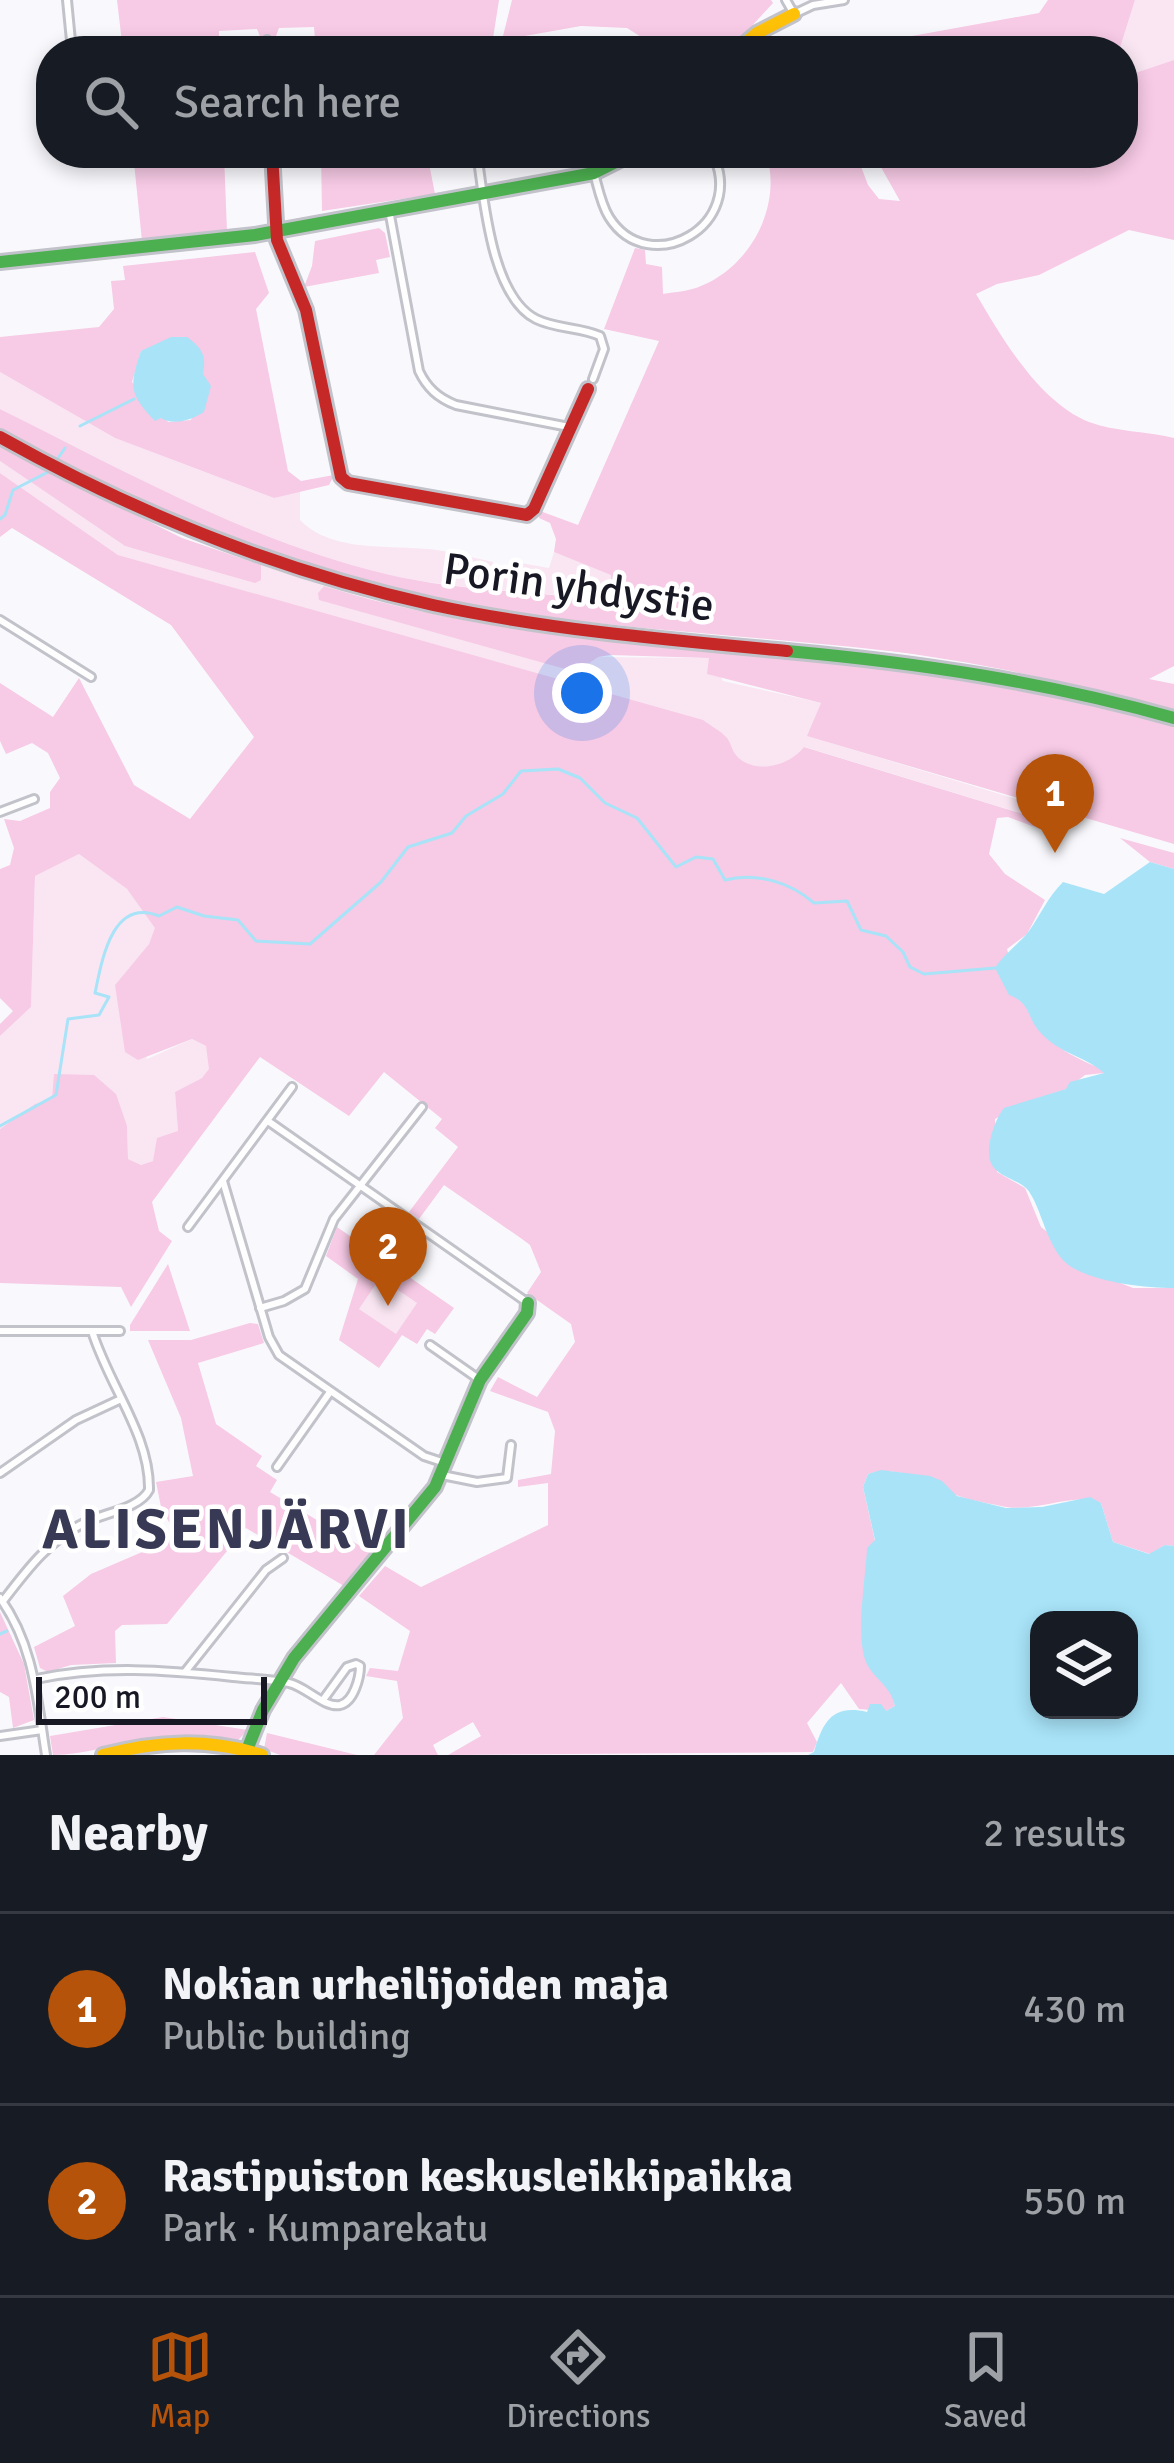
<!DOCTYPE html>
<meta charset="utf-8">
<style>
:root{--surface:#171b24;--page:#242831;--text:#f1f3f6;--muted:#9ea1a6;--line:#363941;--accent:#b45309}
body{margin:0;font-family:Signika,sans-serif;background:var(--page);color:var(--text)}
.controls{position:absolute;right:36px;bottom:36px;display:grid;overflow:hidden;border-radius:24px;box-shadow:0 6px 18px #0003}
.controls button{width:108px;height:108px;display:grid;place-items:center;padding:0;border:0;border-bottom:3px solid var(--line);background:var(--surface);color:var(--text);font:60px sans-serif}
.scale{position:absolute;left:36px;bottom:30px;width:231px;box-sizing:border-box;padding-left:12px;border:6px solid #171824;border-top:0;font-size:33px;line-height:42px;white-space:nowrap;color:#171824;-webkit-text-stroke:9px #fff;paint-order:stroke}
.you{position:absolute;left:582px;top:693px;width:42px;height:42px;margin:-30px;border:9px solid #fff;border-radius:50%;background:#1a73e8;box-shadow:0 0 0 18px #1a73e833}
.badge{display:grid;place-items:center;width:78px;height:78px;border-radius:50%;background:var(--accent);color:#fff;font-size:39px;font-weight:700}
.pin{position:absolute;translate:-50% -99px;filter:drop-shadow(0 3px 6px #0008)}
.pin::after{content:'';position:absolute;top:63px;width:42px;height:36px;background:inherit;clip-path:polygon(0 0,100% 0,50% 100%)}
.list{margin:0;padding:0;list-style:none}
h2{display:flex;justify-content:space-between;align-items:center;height:156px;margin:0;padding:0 48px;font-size:51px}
h2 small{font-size:39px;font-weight:400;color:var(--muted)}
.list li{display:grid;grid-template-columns:78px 1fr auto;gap:36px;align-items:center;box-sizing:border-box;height:192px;padding:0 48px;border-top:3px solid var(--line)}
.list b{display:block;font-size:45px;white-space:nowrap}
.list p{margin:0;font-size:39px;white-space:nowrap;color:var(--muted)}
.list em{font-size:39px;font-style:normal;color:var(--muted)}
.icon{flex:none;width:66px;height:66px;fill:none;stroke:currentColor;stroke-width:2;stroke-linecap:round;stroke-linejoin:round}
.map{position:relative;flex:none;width:1174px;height:1755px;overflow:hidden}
.search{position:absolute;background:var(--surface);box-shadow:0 6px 18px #0003;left:36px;right:36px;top:36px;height:132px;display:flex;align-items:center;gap:30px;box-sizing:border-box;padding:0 42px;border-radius:48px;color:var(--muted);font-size:45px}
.sheet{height:540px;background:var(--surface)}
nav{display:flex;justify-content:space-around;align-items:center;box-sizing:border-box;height:168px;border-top:3px solid var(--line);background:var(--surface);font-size:33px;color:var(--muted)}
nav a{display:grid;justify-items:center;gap:6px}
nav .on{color:var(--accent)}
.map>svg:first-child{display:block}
.green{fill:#f9e6f2}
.forest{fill:#f7cae5;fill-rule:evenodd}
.water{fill:#a8e3f8;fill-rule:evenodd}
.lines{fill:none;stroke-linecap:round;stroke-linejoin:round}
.stream{stroke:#a8e3f8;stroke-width:3}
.street-casing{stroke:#c2c2ca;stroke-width:12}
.fast-casing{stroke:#c2c2ca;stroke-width:18}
.slow-casing{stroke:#c2c2ca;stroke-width:18}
.jam-casing{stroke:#c2c2ca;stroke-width:18}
.street{stroke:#fefeff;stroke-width:6}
.fast{stroke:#4caf50;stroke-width:12}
.slow{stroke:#ffc107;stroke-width:12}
.jam{stroke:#c62828;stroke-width:12}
.labels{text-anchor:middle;stroke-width:9;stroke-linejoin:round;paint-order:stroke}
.street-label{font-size:45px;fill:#171824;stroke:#fff}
.district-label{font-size:57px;font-weight:bold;letter-spacing:3px;fill:#383955;stroke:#fff}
</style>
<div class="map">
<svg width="1174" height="1755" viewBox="0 0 1174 1755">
<rect width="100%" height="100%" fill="#f9f9fd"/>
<g class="green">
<path d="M1135,0H1174V60L1123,77V51H1119Z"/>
<path d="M0,372L115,438L274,498L300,490V520C333,554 393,544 437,550C455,553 474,558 493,562L491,574L518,575L521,563L549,568L554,552L612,575V592L603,600C530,590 458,591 386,574C251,542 123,470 0,409Z"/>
<path d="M0,461L125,546L261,579V565L324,586L318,593L598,657L710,658L723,681L821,703L808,736L1079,818L1069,828L805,747C792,765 754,776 737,756C732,751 732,744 727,739C722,732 711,726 704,721L814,848L568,683L118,555L0,473Z"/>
<path d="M79,854L127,889L156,928L149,944L115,985L147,1059L192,1039L206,1046L210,1069L202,1078L175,1092L178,1131L153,1161L141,1165L128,1159L127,1126L53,1099L35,1104L0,1129V1036L31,1007L35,876Z"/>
<path d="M380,1278L417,1303L396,1335L359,1309Z"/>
</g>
<g class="forest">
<path d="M117,0H499L491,51H483L479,45L454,51H316L314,27L279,28L276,36L261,39L257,29L219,31V51H123Z"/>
<path d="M512,0H771L773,3L729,51H663L627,28L581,26L502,40Z"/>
<path d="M1048,0H1135L1119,51H829L1039,13Z"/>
<path d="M1174,60V240L1129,230L1039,275L997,284L976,294C1002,338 1039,402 1089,422C1115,432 1147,431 1174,438V666L1149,679L1174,684V710C1078,685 979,661 880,650C712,631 541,627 376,586C243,553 119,494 0,428V409C123,470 251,542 386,574C457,591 530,591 603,600L612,592L611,575L554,552L556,539L550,523L539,518L540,511L578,525L659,341L604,329L635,248L645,250L646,264L662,267L663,294C675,292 690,291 701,286C751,266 783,205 766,153H856L868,185L879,199L900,201L873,153H1123V77Z"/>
<path d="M133,153H224L227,232L142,241Z"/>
<path d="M321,153H427L435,194L322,211Z"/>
<path d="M379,228L385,233L390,257L376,260L379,273L304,287L312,266L315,241Z"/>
<path d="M255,252L269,293L256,309L288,471L301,481L334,475L329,485L274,498L115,438L0,372V337L99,327L114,309L111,281L125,280L123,266ZM183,339L203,374L191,420L168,422L132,382L141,351Z"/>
<path d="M0,447L182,538L261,565V580L255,583L125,546L0,461Z"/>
<path d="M0,473L118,555L703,720C711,726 721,731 727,738C731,743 732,750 736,755C754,776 791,765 804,747L1069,828L1054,834L1008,817L997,818L989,854L1005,874L1045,900L1027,934L1007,949C1026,1017 1034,1042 1102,1069L1104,1073L1085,1075L1067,1089L1029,1101L995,1119L997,1172L1025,1188L1041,1227L1105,1277L1133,1288H1174V1546L1165,1545L1150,1554L1113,1542L1101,1503C1077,1491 1031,1514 1001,1506C987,1503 968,1500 956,1495C925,1484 903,1464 868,1474L863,1487L875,1541L876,1674L892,1692L895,1706L886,1711L859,1709L841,1683L807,1723L817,1742L813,1752L448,1755L481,1736L473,1722L433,1745L438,1755H374L403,1718L397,1681L366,1676L370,1668L398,1671L410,1631L359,1596L385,1566L421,1587L548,1525V1483L518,1487V1480L551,1474L555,1431L548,1412L490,1391L498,1377L537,1397L575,1342L571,1324L527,1293L541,1272L530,1245L522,1239L444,1185L419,1219L409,1212L458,1147L435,1128L442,1119L384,1072L349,1116L260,1057L152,1202L159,1231L172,1241L131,1307L121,1287L0,1283V1129L35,1104L52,1099L54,1074L94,1075L116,1094L127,1126L128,1159L141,1165L153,1161L157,1138L178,1131L175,1092L202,1078L209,1069L206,1046L192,1039L138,1060L125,1052L115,985L149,944L155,928L127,889L79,854L35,876L31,1007L0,1036V1024L13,1011L0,998V869L10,865L14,848L4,819L20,821L50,808V792L60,778L48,753L32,743L6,754L0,741V683L53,717L79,678L134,785L190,819L254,737L171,625L12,528L0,537Z"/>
<path d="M324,586C599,672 899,634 1174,725V844L807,736L821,703L707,674L709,658L610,655L598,657L576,672L319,600L318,593Z"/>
<path d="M1120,838L1174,853V869L1150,862Z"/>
<path d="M337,1227L454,1308L435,1334L427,1329L417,1344L402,1335L379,1368L339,1340L358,1279L326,1256ZM380,1278L417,1303L396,1334L359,1309Z"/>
<path d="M168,1264L190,1331H130V1325Z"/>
<path d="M250,1323L258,1324L264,1343L198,1363L216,1424L262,1456L256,1466L277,1480L270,1492L372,1553L344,1586L246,1528L167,1624L122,1625L115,1631L116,1663L71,1665L48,1672L40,1668L34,1647L75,1626L63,1596L91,1574L177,1537L161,1507L156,1482L193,1476L181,1418L148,1340H191Z"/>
<path d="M0,1612L24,1664L34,1720L13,1728L9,1697L0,1692Z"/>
<path d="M163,1717L248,1730L237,1741C205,1735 172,1733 140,1740C109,1745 84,1755 53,1755L50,1736Z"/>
<path d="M267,1733L357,1755H280L264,1749Z"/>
</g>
<g class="water">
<path d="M171,337H187C202,348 207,356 203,374L211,386L204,412C191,420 174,426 161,418L155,421C129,394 129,386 141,351Z"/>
<path d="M1150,862L1174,869V1288C1144,1288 1101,1283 1073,1268C1046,1253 1042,1204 1026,1188C1015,1178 994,1176 990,1160C986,1146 995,1119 1004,1108L1066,1089L1070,1082L1104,1073C1085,1056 1059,1054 1039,1031C1027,1017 1030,1002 1009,995L995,968C1005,953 1019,944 1029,931C1041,914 1048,897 1063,882L1104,894Z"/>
<path d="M881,1470L930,1476L942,1481L957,1496L1006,1508L1042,1507L1090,1497L1101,1503L1113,1542L1149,1554L1165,1545L1174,1546V1755H808L814,1752C823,1722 832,1704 867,1712L870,1704H881L886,1711L895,1706C891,1687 877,1681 868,1666C854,1643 866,1576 867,1548L875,1540L863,1487L868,1474ZM1129,1620V1710H1039V1620Z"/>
</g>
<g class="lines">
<g class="stream">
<path d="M80,426L134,399"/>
<path d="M56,461L65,448"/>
<path d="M0,519L5,515L13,490L48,472"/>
<path d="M0,1126L56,1095L68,1019L99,1015L109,997L95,993C102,960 112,897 159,916L177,907L204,916L238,920L256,941L310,944L381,882L408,847L452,833L466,816L503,794L521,771L558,769L580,778L605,803L637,818L676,867L696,857L713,859L725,880C756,872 790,882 814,903L847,901L861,930L886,936L903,952L910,967L924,974L995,968"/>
<path d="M0,1634L7,1631"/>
</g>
<g class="street-casing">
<g id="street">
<path d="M67,0L72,51"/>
<path d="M786,0L794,14L813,5L844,0"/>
<path d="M267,40L268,51"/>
<path d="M477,153C484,199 491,296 536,319C556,329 580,327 600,336L604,349L593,379"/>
<path d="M81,154V153"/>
<path d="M594,173C598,187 601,204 609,217C649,281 749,225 712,153"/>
<path d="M389,210L419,371C427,388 438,398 456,405L569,427"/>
<path d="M0,620L91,677"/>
<path d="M0,812L34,799"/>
<path d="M268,1121L528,1303"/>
<path d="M223,1181L269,1337L279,1355L424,1456L445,1463"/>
<path d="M188,1227L292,1087"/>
<path d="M260,1308L284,1301L305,1289L334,1219L422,1107"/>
<path d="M0,1331H120"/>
<path d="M430,1345L480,1380"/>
<path d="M277,1467L330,1392"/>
<path d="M0,1473L76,1420L119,1400"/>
<path d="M442,1475L477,1482L507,1478L511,1445"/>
<path d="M0,1598C34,1645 37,1699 46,1755"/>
<path d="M3,1601C26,1571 49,1540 84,1523C103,1513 139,1509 149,1490C150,1435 109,1386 92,1331"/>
<path d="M185,1672L266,1570L283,1558"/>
<path d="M36,1679C102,1665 166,1670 233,1677C251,1679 271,1679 289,1683C305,1686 324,1708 340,1705C354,1702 360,1677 360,1666L356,1664L347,1667L323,1700"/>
<path d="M0,1736L42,1730"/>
</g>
</g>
<g class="fast-casing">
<g id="fast">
<path d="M0,262L255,235L594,173L634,153"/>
<path d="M787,651C919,663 1046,682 1174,718"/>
<path d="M247,1750L263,1710L294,1658L435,1487L480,1380L527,1313L528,1303"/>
</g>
</g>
<g class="slow-casing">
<g id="slow">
<path d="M736,51L757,33L794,14"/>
<path d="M103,1755C157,1741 208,1738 262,1755"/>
</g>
</g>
<g class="jam-casing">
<g id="jam">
<path d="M272,153L277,240L306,310L341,477L348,483L527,515L534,509L588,389"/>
<path d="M0,437C137,514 280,571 433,605C550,630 669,640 787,651"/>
</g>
</g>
<use href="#street" class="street"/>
<use href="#fast" class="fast"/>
<use href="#slow" class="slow"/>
<use href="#jam" class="jam"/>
</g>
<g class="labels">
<g class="street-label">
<text transform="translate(579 586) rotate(8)" y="16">Porin yhdystie</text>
</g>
<g class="district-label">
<text x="227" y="1548">ALISENJÄRVI</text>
</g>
</g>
</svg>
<div class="controls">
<button><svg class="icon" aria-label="layers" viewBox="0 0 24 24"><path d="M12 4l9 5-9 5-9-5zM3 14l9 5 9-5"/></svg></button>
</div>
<div class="scale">200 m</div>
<div class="you"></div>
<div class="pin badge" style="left:1055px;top:853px">1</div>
<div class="pin badge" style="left:388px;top:1306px">2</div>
<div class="search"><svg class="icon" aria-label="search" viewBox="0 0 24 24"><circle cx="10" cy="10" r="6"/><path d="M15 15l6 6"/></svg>Search here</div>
</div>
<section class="sheet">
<h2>Nearby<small>2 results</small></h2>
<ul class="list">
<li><span class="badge">1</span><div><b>Nokian urheilijoiden maja</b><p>Public building</p></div><em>430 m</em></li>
<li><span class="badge">2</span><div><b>Rastipuiston keskusleikkipaikka</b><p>Park · Kumparekatu</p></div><em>550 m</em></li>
</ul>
</section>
<nav>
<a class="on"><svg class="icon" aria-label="map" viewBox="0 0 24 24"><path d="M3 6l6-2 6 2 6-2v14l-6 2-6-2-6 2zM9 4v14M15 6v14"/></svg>Map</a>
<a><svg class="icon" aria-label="directions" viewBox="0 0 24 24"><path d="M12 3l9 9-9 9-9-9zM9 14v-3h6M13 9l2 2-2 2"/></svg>Directions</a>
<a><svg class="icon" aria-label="saved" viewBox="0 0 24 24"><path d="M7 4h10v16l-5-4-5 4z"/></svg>Saved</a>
</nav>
